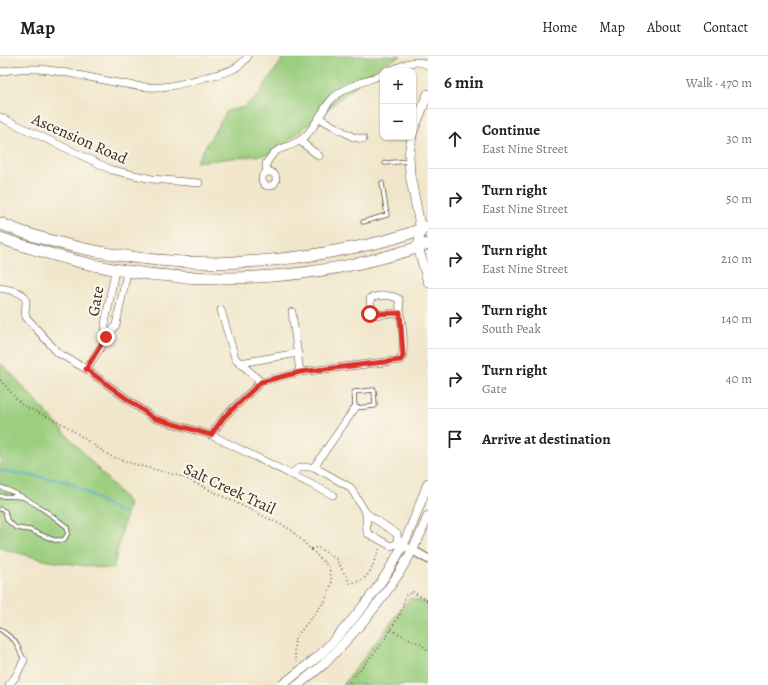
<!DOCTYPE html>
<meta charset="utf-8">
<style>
:root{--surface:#fff;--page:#f6f6f6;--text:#222;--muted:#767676;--line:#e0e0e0}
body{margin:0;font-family:Alegreya,serif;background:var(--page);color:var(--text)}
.controls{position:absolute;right:12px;top:12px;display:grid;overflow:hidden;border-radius:8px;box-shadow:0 1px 3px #0004}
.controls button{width:36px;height:36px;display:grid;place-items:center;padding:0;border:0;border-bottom:1px solid var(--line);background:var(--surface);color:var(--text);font:20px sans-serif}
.stop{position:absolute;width:12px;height:12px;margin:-9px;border:3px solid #d93025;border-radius:50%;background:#fff}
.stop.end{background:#d93025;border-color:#fff;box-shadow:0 1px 4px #0008}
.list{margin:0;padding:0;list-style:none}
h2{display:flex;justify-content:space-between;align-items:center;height:52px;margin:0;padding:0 16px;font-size:17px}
h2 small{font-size:13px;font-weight:400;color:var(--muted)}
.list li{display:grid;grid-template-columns:26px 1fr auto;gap:12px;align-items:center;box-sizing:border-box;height:60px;padding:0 16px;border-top:1px solid var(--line)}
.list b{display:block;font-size:15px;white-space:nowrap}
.list p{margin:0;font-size:13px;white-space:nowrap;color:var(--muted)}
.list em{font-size:13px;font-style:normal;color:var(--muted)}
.icon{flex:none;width:22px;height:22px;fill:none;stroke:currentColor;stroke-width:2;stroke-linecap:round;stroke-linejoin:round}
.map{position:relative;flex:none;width:428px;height:629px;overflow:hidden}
header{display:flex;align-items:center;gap:24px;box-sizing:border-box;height:56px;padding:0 20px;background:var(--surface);border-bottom:1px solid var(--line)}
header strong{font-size:19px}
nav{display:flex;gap:22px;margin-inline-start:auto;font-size:14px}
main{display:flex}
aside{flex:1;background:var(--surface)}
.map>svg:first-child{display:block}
.green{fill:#9bce7f;stroke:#6b7c4e}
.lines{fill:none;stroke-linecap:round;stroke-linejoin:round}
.stream{stroke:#4badca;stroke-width:2}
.service-casing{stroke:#564638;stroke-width:5}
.minor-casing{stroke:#564638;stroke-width:8}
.tertiary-casing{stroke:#564638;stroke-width:10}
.secondary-casing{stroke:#564638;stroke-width:10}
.primary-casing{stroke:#564638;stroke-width:12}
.path{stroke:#564638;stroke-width:1.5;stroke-dasharray:1 3;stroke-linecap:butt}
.service{stroke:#fff;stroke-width:3.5}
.minor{stroke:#fff;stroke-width:7}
.tertiary{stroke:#fff;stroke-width:8}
.secondary{stroke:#fff;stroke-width:9}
.primary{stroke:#fff;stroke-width:11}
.secondary-bridge-casing{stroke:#564638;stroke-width:10;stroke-linecap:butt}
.secondary-bridge{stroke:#fff;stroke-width:9}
.route{stroke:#d93025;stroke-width:5}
.labels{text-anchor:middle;stroke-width:4;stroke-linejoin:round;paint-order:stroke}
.street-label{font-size:16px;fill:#3b2a1e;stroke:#fbf7ec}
</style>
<header>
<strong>Map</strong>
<nav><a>Home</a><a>Map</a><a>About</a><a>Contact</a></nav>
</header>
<main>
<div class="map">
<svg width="428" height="629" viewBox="0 0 428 629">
<rect width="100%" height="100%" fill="#fbf7ec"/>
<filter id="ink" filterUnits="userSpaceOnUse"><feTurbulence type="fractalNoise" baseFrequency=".025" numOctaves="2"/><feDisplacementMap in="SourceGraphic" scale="8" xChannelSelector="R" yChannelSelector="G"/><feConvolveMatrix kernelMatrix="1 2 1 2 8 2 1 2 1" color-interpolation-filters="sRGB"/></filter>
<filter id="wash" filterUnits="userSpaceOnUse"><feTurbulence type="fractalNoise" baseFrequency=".012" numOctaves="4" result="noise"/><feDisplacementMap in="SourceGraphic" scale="16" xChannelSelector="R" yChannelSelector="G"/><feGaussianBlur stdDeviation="0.9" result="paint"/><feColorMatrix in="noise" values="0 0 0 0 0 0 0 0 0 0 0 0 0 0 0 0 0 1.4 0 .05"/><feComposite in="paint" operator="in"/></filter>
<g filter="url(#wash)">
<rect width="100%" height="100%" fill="#f1e6cb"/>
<g class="green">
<path d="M281,0H401L378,11L273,98L196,106L227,55L244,51L258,39L282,4Z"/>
<path d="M0,308L6,312L129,447L113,513L48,505L0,492Z"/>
<path d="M410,542L428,547V629H343Z"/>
</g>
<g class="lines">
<path class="stream" d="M0,414L69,426L123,458"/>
</g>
</g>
<g filter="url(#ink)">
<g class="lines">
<g class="service-casing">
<g id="service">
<path d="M385,107L408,105"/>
<path d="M363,166L387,159L382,127"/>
<path d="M374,334L375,350L355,352L354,336Z"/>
<path d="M0,431C24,439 47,455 67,471L68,477L64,484H54L30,474L16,472L7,464L5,455L0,453"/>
<path d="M0,440L22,441"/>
<path d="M0,573L15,585L24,604"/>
</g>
</g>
<g class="minor-casing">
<g id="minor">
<path d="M390,15C403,9 414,2 428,9"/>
<path d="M0,16C47,4 100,28 147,31C167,33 187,26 206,21C223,17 238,15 248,0"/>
<path d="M0,61L112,114L152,123L199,127"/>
<path d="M319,62L353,81L363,83"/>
<path d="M300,85L319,100"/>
<circle cx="269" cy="123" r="7"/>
<path d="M267,116L266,108C278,87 282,96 299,85C313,77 321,55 331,44C343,31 367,25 383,18"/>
<path d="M0,232C8,234 26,235 26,246C26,252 24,255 26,261L58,297L86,313L153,362L211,379L333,439"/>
<path d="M221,254L235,302L261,326"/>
<path d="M292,256L300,316"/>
<path d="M106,281L105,268L115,214"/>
<path d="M240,307L298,297"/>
<path d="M86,313L116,269L127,216"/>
<path d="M211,379L224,361L261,326L300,316L401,304C407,293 400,257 399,243C390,238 379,239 370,242L371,259L400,257"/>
<path d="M314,411L355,352"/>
<path d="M290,418L301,411H314L350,431L366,457L397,478L398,487L414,495"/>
<path d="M366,457L367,477L391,490L398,487"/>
<path d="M9,629L16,620L24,604"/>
</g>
</g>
<g class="tertiary-casing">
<path id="tertiary" d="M414,495L428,503"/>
</g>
<g class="secondary-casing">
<g id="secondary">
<path d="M413,75L428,38"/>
<path d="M412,81L409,98L410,119L421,174L418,191L428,226"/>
<path d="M319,600C351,567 382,531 403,489C413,469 420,448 428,427"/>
<path d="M324,608C367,564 406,518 428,460"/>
</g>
</g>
<g class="primary-casing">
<g id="primary">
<path d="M0,167C25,179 54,186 81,192C170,212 258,211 346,193C375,188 401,182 428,170"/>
<path d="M0,182C41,196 83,209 126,215C226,230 332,221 428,188"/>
</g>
</g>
<g class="path">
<path d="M0,324L22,349L63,368L110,400L137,409L183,421L290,473L329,511L332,527L325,545L295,582L294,594L297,606"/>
<path d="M311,493L317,491L336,503L350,527C373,525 371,508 380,492"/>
<path d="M391,574L420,588L428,594"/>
<path d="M347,629L383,587L400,558L406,539L413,536L428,545"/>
</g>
<use href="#service" class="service"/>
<use href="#minor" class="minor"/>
<use href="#tertiary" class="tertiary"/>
<use href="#secondary" class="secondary"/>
<use href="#primary" class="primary"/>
<g class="secondary-bridge-casing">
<g id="secondary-bridge">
<path d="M282,629L319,600"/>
<path d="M298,629L324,608"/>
</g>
</g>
<use href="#secondary-bridge" class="secondary-bridge"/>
</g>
</g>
<g class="lines" filter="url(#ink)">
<path class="route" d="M106,281L86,313L153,362L211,379L224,361L261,326L300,316L401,304L403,300L400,257L370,258"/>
</g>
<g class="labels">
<g class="street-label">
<text transform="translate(80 82) rotate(24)" y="6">Ascension Road</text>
<text transform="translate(95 245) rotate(-80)" y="6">Gate</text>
<text transform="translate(230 432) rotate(25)" y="6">Salt Creek Trail</text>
</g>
</g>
</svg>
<div class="controls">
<button>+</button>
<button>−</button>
</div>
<div class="stop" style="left:370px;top:258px"></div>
<div class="stop end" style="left:106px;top:281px"></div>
</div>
<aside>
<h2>6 min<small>Walk · 470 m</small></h2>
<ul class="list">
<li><svg class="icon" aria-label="ahead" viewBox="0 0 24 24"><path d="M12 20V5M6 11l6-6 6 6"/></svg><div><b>Continue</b><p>East Nine Street</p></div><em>30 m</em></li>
<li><svg class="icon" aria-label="right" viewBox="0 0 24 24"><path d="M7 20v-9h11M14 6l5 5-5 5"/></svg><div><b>Turn right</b><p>East Nine Street</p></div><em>50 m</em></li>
<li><svg class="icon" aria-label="right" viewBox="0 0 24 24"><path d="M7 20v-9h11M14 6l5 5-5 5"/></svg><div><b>Turn right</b><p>East Nine Street</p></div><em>210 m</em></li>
<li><svg class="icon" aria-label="right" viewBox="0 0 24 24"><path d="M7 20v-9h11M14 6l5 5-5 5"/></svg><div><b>Turn right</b><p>South Peak</p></div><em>140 m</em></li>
<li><svg class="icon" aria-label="right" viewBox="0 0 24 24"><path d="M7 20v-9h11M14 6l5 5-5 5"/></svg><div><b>Turn right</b><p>Gate</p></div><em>40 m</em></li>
<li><svg class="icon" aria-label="arrive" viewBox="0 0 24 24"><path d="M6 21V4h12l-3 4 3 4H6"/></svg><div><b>Arrive at destination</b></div></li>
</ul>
</aside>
</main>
